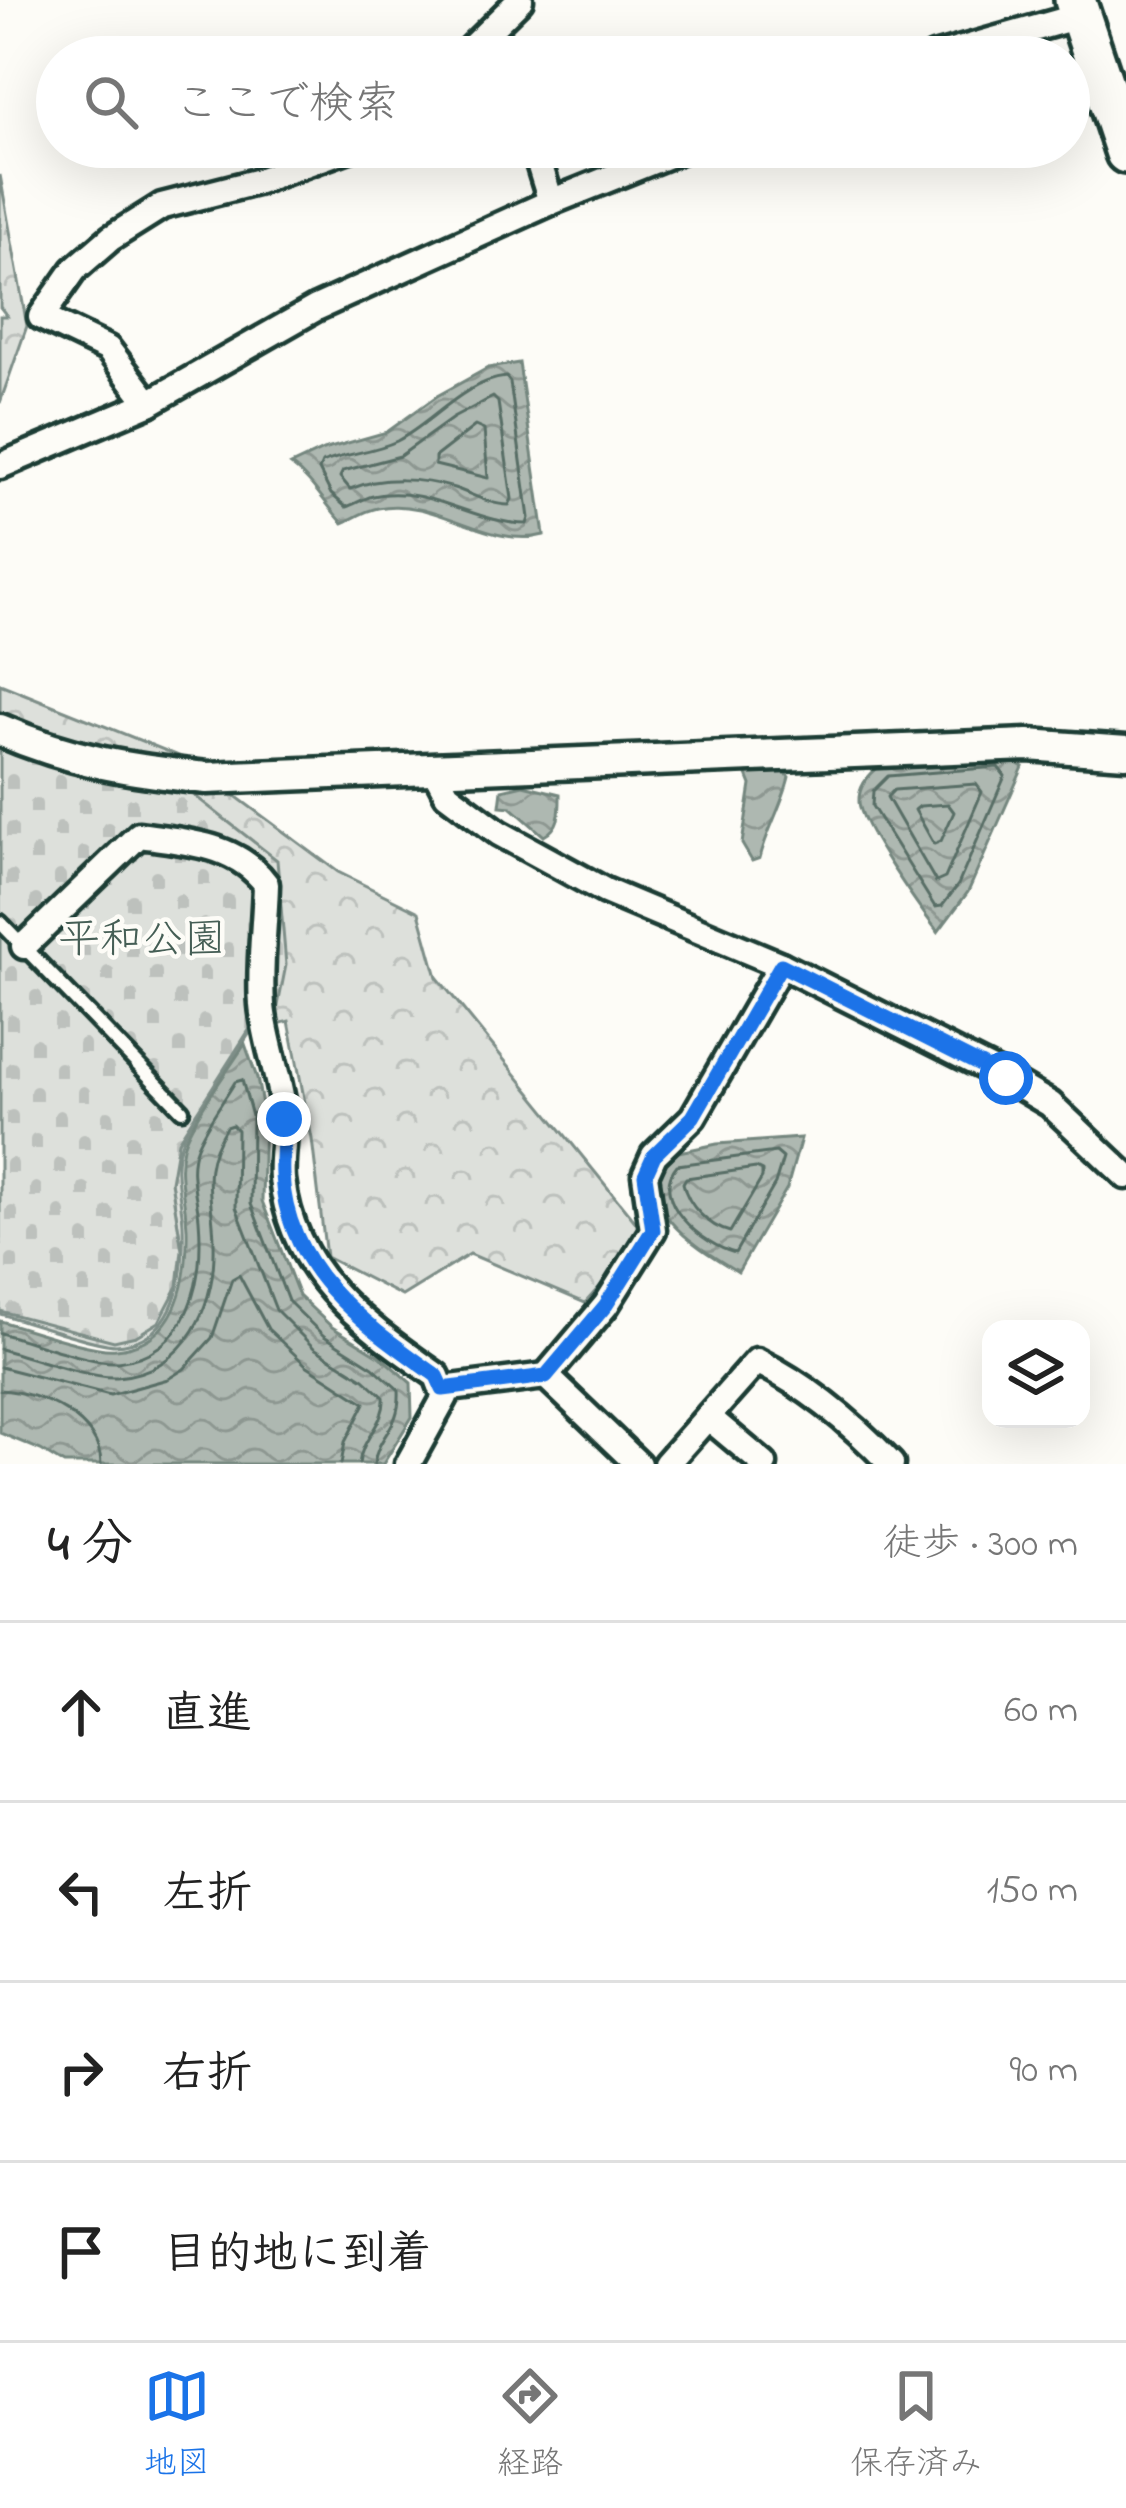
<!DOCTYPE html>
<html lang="ja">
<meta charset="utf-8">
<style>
:root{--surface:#fff;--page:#f6f6f6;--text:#222;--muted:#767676;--line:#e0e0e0;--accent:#1a73e8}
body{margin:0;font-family:"Indie Flower","Klee One",sans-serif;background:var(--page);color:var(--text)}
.controls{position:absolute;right:36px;bottom:36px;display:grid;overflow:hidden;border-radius:24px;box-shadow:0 12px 48px #0002}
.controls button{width:108px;height:108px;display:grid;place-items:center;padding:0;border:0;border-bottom:3px solid var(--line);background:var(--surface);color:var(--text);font:60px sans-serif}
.stop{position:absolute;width:36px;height:36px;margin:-27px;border:9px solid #1a73e8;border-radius:50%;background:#fff}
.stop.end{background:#1a73e8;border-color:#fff;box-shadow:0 3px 12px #0008}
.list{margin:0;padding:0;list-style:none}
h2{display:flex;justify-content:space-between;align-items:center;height:156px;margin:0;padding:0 48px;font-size:51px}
h2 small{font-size:39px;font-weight:400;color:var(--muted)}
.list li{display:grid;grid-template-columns:78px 1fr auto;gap:36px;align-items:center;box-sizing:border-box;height:180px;padding:0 48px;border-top:3px solid var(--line)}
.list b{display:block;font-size:45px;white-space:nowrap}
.list em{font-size:39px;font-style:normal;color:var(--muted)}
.icon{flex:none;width:66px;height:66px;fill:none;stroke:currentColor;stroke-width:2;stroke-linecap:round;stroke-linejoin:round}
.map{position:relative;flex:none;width:1126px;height:1464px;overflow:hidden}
.search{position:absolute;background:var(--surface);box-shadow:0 12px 48px #0002;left:36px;right:36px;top:36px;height:132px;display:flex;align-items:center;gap:30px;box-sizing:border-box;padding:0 42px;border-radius:66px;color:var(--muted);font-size:45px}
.sheet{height:876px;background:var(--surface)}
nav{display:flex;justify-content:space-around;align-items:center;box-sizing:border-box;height:168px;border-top:3px solid var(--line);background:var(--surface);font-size:33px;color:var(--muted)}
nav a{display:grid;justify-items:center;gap:6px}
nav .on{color:var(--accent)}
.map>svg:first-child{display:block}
.forest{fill:url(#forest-crowns);stroke:#7e8e88;stroke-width:3}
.cemetery{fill:url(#cemetery-stones);stroke:#7e8e88;stroke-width:3}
.water{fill:url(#water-waves);stroke:#75877f;stroke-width:3}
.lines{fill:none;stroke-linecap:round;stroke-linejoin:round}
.shore{stroke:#586e66;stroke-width:3}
.service-casing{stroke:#1f3d34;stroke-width:21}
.minor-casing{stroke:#1f3d34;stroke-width:33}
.tertiary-casing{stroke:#1f3d34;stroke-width:39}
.primary-casing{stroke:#1f3d34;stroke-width:48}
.service{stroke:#fdfcf7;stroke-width:12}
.minor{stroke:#fdfcf7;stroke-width:24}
.tertiary{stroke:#fdfcf7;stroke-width:30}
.primary{stroke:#fdfcf7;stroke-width:39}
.route{stroke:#1a73e8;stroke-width:15}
.labels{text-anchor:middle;stroke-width:9;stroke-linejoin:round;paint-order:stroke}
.park-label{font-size:42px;fill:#455e55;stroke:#fdfcf7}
</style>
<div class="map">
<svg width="1126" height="1464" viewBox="0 0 1126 1464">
<defs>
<pattern id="forest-crowns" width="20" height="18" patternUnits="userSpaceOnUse" patternTransform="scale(3)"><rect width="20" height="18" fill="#dde0db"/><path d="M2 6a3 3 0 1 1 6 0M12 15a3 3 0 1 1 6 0" fill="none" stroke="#bdc1bd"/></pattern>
<pattern id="cemetery-stones" width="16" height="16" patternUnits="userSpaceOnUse" patternTransform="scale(3)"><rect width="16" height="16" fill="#dde0db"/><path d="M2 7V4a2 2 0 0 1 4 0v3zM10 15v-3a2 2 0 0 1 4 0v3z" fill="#bdc1bd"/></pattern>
<pattern id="water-waves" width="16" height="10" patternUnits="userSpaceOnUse" patternTransform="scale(3)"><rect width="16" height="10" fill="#aeb8b1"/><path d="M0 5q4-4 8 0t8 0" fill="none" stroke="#8d9791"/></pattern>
</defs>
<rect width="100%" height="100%" fill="#fdfcf7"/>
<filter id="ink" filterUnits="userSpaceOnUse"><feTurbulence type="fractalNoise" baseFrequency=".00833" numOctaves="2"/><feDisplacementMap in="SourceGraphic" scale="24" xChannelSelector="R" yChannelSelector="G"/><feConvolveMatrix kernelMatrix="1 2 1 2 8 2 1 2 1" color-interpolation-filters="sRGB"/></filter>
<g filter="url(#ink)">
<g class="forest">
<path d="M0,175L27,326L0,403V316H7L0,307Z"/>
<path d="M0,684L184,758L338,872L419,912L437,977L646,1235L585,1303L470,1254L402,1296L326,1257L312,1139L289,1021L251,1031C230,1065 197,1105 182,1141C171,1168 181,1195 183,1223C185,1271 179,1341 116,1345C98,1346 23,1320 0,1314V1311L178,1286L182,1250L171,1182L178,1141L251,1027L0,738Z"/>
</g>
<path class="cemetery" d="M0,738L185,788L277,860L286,965L275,1021L251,1027L178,1141L171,1182L182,1250L178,1286L159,1322L136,1336L114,1341L0,1311Z"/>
<g class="water">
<path d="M519,363L544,535C489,550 435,496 378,508C366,510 354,518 343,523C324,503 313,481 291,465L323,450L387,432L437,396L488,368Z"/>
<path d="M1002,755L1023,767L968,892L938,932C921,910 860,825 859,802C858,785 870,773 883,764Z"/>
<path d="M782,768L789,777C782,806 767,830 760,858L752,861L742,844L751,785L745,770Z"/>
<path d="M523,785L560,794C560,811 561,827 544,836L511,807L500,806L502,790Z"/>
<path d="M245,1044L257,1078L264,1115L262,1201L299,1296L332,1327L381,1357L411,1383L412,1417L383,1464H64L41,1450L0,1433V1321C26,1328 93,1352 116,1349C179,1343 188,1280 187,1229C186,1201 176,1175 183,1147C190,1121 229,1069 245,1044Z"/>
<path d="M801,1138L787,1188L738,1272C697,1247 628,1208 669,1154L717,1144Z"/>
</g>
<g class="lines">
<g class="shore">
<path d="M506,377L510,382L529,518L527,524C475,524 428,484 373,496C364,498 355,504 346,507L331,494L319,470L322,463C346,453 374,452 397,441C434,422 462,382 506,377Z"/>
<path d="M493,397L498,402L512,499L509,505C490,505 472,494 454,488C421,478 382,476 350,489L340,477L343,471L400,456L453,418Z"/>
<path d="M475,426L484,430L488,478L435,465V457Z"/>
<path d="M998,767L1005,776L958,885L942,906L935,907L872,806L873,791L888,776Z"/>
<path d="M976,784L982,792L945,878L936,882L887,797L894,790Z"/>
<path d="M948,804L954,812L941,841L934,844L915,810L920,806Z"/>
<path d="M776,1152L783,1158L775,1184L735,1253C703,1245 648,1200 677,1165Z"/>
<path d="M756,1168L762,1171V1178L730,1232C708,1226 688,1206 683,1183L686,1178Z"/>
<path d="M0,1333C27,1340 92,1364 117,1362C191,1354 204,1279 199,1219C197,1195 187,1170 197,1146C206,1124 223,1102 235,1082L242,1080L252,1116L251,1204L288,1301L324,1336L373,1367L399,1390C401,1429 378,1433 374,1464"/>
<path d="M0,1349C28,1356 90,1379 117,1377C188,1371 216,1304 214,1242C213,1192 198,1173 226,1127L232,1125L237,1130L236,1207L276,1310L314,1348L364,1379L384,1397C386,1423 361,1438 359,1464"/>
<path d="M0,1367L110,1395L168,1379L184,1369L212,1338L232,1279L239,1275L268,1329L306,1365L365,1403L345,1442L341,1464"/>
<path d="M0,1390C41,1392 100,1419 101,1464"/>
</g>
<g class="service-casing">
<path id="service" d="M0,922L182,1110"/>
</g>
<g class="minor-casing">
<g id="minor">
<path d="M477,57L470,49L520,0"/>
<path d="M934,57L1079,16"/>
<path d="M534,147L551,202"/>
<path d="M149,403L108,349L41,317L74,270L111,238L162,206L256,182L352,147"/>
<path d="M0,466L149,403L316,308L551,202L688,147"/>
<path d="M435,771L447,794L499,833L605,891L781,965L1006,1078L1050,1104L1126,1176"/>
<path d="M24,946L139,835C185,842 236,843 266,884C265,924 259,966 262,1005C265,1041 280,1077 284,1114C286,1135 280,1157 282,1179C293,1277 364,1324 437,1376L445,1397L408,1464"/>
<path d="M546,1376L606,1305L653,1230L645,1175L654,1155L693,1117L781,965"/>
<path d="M443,1389L546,1376L638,1464"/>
<path d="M708,1417L764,1464"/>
<path d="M666,1464L757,1361C809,1387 851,1422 891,1464"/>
</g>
</g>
<g class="tertiary-casing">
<path id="tertiary" d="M0,730C72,761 129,770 207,778L1028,745L1126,752"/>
</g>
<g class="primary-casing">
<path id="primary" d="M1075,0L1126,153"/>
</g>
<use href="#service" class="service"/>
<use href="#minor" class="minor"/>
<use href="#tertiary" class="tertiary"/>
<use href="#primary" class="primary"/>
</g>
</g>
<g class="lines" filter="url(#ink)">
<path class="route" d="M284,1119C284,1137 281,1157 282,1175C287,1273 366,1325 437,1376L443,1389L546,1376L606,1305L653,1230L645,1175L654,1155L693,1117L781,965L1006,1078"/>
</g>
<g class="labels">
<g class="park-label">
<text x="142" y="952">平和公園</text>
</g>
</g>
</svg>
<div class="controls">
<button><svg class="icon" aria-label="layers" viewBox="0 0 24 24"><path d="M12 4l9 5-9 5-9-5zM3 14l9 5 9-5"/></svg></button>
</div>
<div class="stop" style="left:1006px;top:1078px"></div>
<div class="stop end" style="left:284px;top:1119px"></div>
<div class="search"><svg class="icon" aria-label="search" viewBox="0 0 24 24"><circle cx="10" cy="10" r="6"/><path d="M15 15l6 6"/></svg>ここで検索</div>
</div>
<section class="sheet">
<h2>4 分<small>徒歩 · 300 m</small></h2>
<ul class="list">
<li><svg class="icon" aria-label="ahead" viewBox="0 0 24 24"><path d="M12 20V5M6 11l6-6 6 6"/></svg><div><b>直進</b></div><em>60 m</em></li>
<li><svg class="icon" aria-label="left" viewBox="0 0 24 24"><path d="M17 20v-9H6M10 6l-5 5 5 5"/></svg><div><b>左折</b></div><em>150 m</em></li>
<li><svg class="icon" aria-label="right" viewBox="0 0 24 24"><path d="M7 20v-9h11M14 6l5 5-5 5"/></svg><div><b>右折</b></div><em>90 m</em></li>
<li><svg class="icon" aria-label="arrive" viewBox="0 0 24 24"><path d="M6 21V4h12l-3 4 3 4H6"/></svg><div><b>目的地に到着</b></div></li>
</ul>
</section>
<nav>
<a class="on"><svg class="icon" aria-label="map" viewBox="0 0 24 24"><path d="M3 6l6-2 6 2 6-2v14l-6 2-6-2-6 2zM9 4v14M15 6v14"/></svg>地図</a>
<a><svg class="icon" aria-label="directions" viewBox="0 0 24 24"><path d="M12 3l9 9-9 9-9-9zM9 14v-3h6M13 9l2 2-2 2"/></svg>経路</a>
<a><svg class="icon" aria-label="saved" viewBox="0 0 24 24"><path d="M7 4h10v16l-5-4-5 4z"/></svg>保存済み</a>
</nav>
